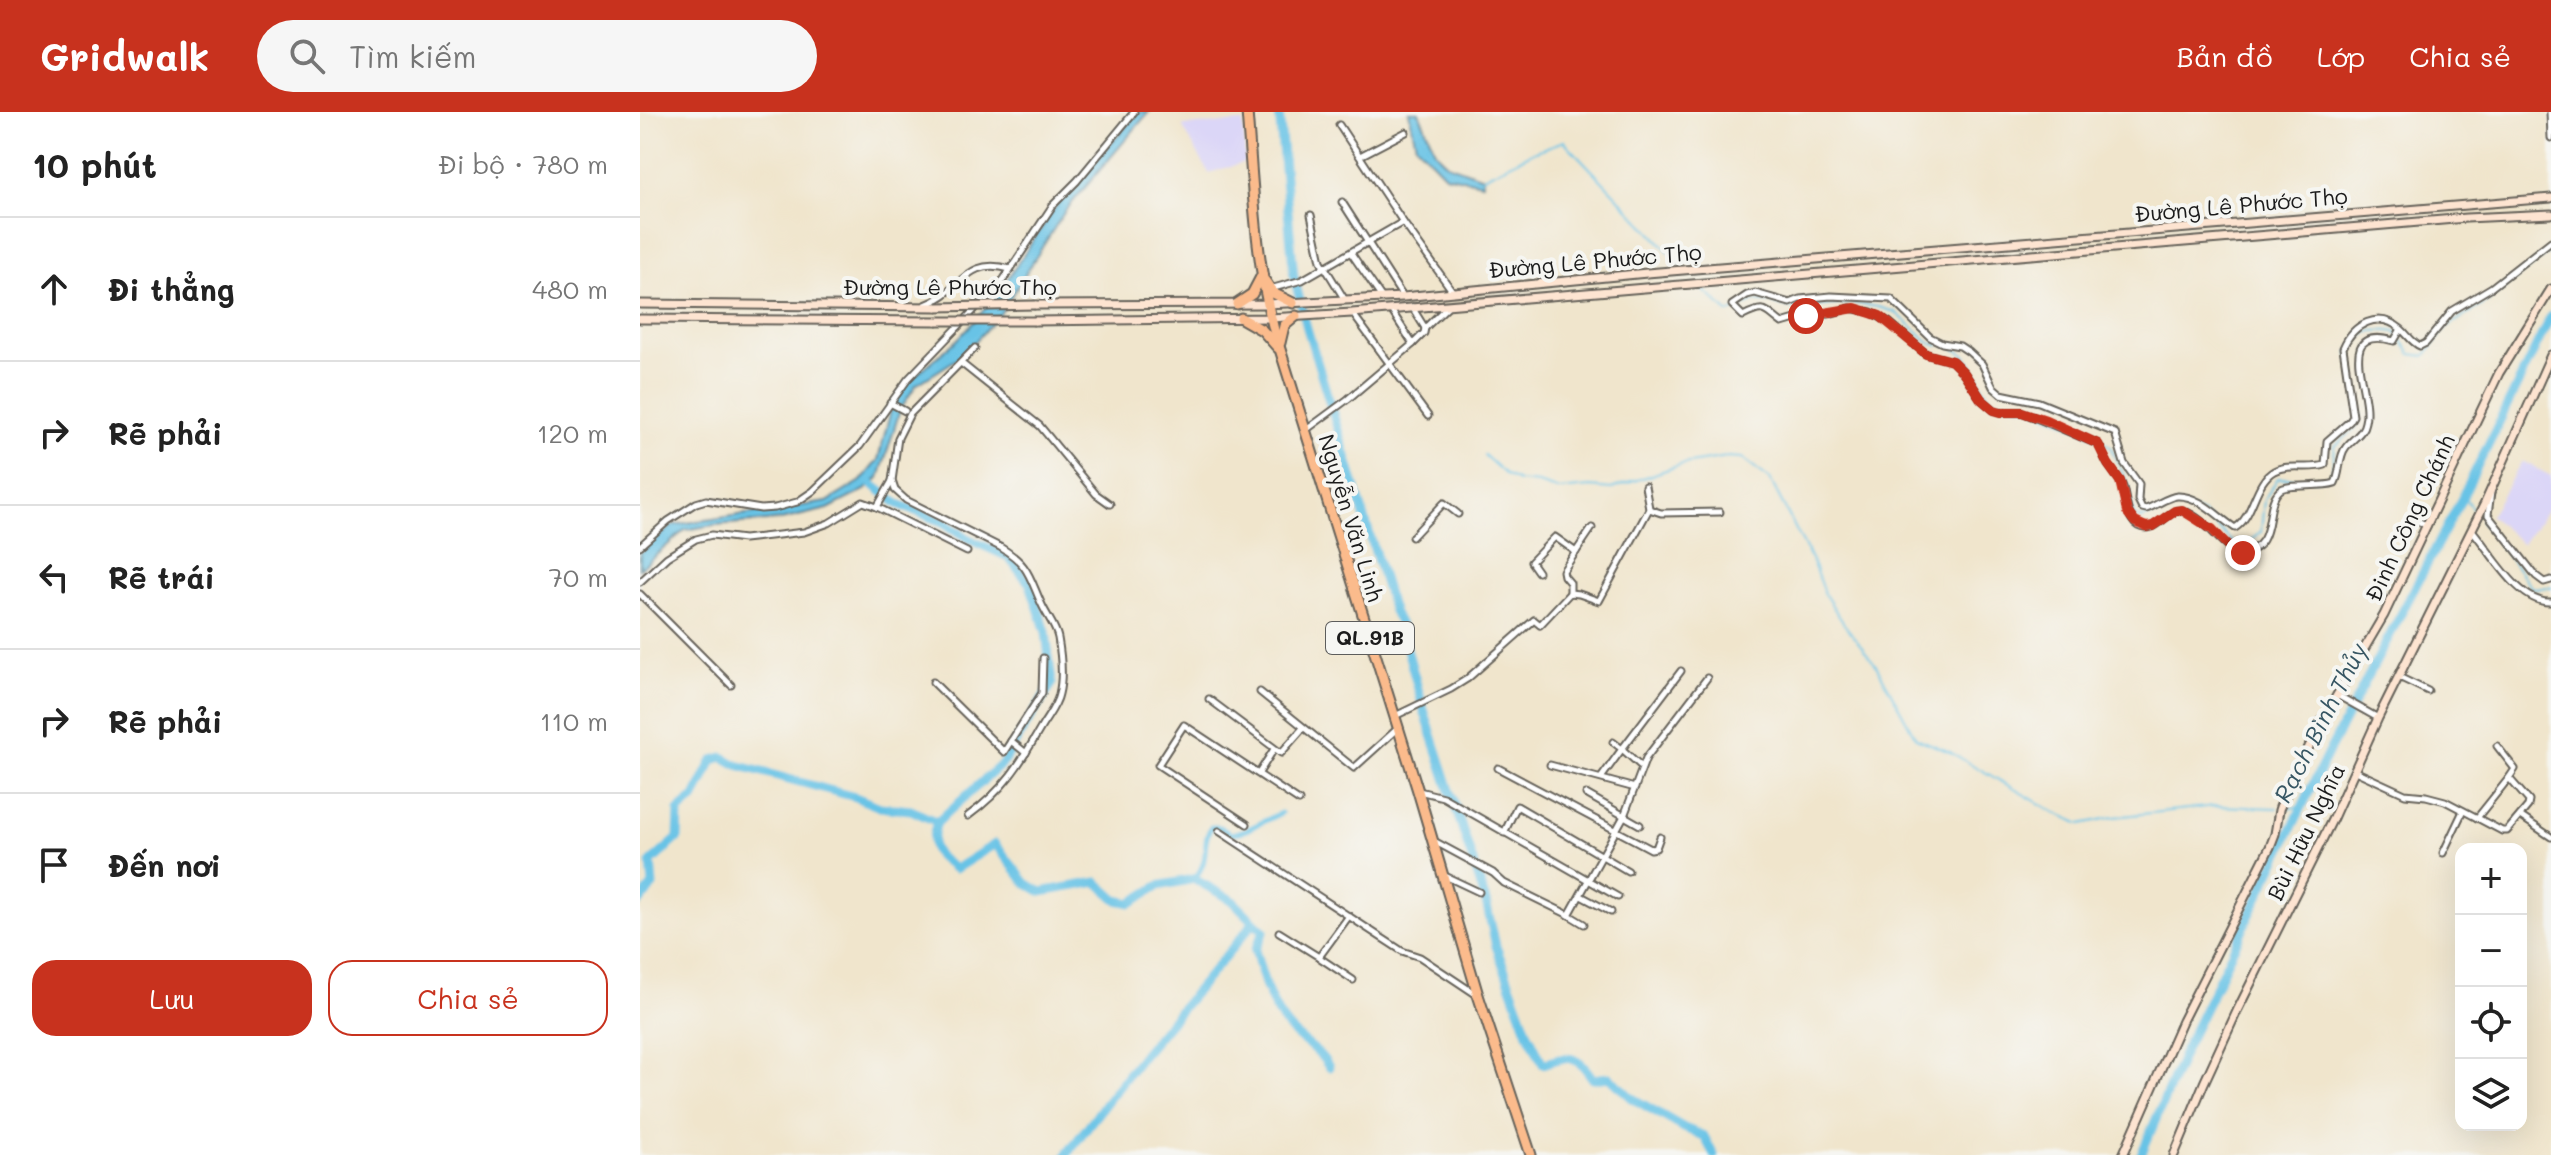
<!DOCTYPE html>
<html lang="vi">
<meta charset="utf-8">
<style>
:root{--surface:#fff;--page:#f6f6f6;--text:#222;--muted:#767676;--line:#e0e0e0;--accent:#c8321e}
body{margin:0;font-family:Mali,sans-serif;background:var(--page);color:var(--text)}
.controls{position:absolute;right:24px;bottom:24px;display:grid;overflow:hidden;border-radius:16px;box-shadow:0 8px 32px #0002}
.controls button{width:72px;height:72px;display:grid;place-items:center;padding:0;border:0;border-bottom:2px solid var(--line);background:var(--surface);color:var(--text);font:40px sans-serif}
.stop{position:absolute;width:24px;height:24px;margin:-18px;border:6px solid #c8321e;border-radius:50%;background:#fff}
.stop.end{background:#c8321e;border-color:#fff;box-shadow:0 2px 8px #0008}
.list{margin:0;padding:0;list-style:none}
h2{display:flex;justify-content:space-between;align-items:center;height:104px;margin:0;padding:0 32px;font-size:34px}
h2 small{font-size:26px;font-weight:400;color:var(--muted)}
.list li{display:grid;grid-template-columns:52px 1fr auto;gap:24px;align-items:center;box-sizing:border-box;height:144px;padding:0 32px;border-top:2px solid var(--line)}
.list b{display:block;font-size:30px;white-space:nowrap}
.list em{font-size:26px;font-style:normal;color:var(--muted)}
.actions{display:flex;gap:16px;padding:24px 32px}
.actions a{flex:1;padding:18px 0;border:2px solid var(--accent);border-radius:24px;text-align:center;font-size:28px;color:var(--accent)}
.actions .main{background:var(--accent);color:#fff}
.icon{flex:none;width:44px;height:44px;fill:none;stroke:currentColor;stroke-width:2;stroke-linecap:round;stroke-linejoin:round}
.map{position:relative;flex:none;width:1911px;height:1043px;overflow:hidden}
header{display:flex;align-items:center;gap:48px;box-sizing:border-box;height:112px;padding:0 40px;background:var(--accent);color:#fff}
header strong{font-size:38px}
nav{display:flex;gap:44px;margin-inline-start:auto;font-size:28px}
.search{width:560px;height:72px;background:var(--page);display:flex;align-items:center;gap:20px;box-sizing:border-box;padding:0 28px;border-radius:44px;color:var(--muted);font-size:30px}
main{display:flex}
aside{flex:1;background:var(--surface)}
.map>svg:first-child{display:block}
.built{fill:#dbd6f7}
.water{fill:#68c3e6;stroke:#427081;stroke-width:2}
.lines{fill:none;stroke-linecap:round;stroke-linejoin:round}
.stream{stroke:#68c3e6;stroke-width:2}
.canal{stroke:#68c3e6;stroke-width:5}
.river{stroke:#68c3e6;stroke-width:9}
.street-casing{stroke:#66625a;stroke-width:9}
.secondary-casing{stroke:#66625a;stroke-width:11}
.highway-casing{stroke:#66625a;stroke-width:13}
.street{stroke:#fff;stroke-width:5}
.secondary{stroke:#fde4d1;stroke-width:7}
.highway{stroke:#fbbb8c;stroke-width:9}
.secondary-bridge-casing{stroke:#66625a;stroke-width:11;stroke-linecap:butt}
.secondary-bridge{stroke:#fde4d1;stroke-width:7}
.route{stroke:#c8321e;stroke-width:10}
.labels{text-anchor:middle;stroke-width:8;stroke-linejoin:round;paint-order:stroke}
.shield{fill:#f6f6f2;stroke:#5d5d5c;stroke-width:2}
.shield-label{font-size:20px;font-weight:bold;fill:#1c1c1c}
.street-label{font-size:22px;fill:#1c1c1c;stroke:#f6f6f2}
.water-label{font-size:24px;font-style:italic;fill:#375663;stroke:#f6f6f2}
</style>
<header>
<strong>Gridwalk</strong>
<div class="search"><svg class="icon" aria-label="search" viewBox="0 0 24 24"><circle cx="10" cy="10" r="6"/><path d="M15 15l6 6"/></svg>Tìm kiếm</div>
<nav><a>Bản đồ</a><a>Lớp</a><a>Chia sẻ</a></nav>
</header>
<main>
<aside>
<h2>10 phút<small>Đi bộ · 780 m</small></h2>
<ul class="list">
<li><svg class="icon" aria-label="ahead" viewBox="0 0 24 24"><path d="M12 20V5M6 11l6-6 6 6"/></svg><div><b>Đi thẳng</b></div><em>480 m</em></li>
<li><svg class="icon" aria-label="right" viewBox="0 0 24 24"><path d="M7 20v-9h11M14 6l5 5-5 5"/></svg><div><b>Rẽ phải</b></div><em>120 m</em></li>
<li><svg class="icon" aria-label="left" viewBox="0 0 24 24"><path d="M17 20v-9H6M10 6l-5 5 5 5"/></svg><div><b>Rẽ trái</b></div><em>70 m</em></li>
<li><svg class="icon" aria-label="right" viewBox="0 0 24 24"><path d="M7 20v-9h11M14 6l5 5-5 5"/></svg><div><b>Rẽ phải</b></div><em>110 m</em></li>
<li><svg class="icon" aria-label="arrive" viewBox="0 0 24 24"><path d="M6 21V4h12l-3 4 3 4H6"/></svg><div><b>Đến nơi</b></div></li>
</ul>
<div class="actions"><a class="main">Lưu</a><a>Chia sẻ</a></div>
</aside>
<div class="map">
<svg width="1911" height="1043" viewBox="0 0 1911 1043">
<rect width="100%" height="100%" fill="#f6f6f2"/>
<filter id="ink" filterUnits="userSpaceOnUse"><feTurbulence type="fractalNoise" baseFrequency=".0125" numOctaves="2"/><feDisplacementMap in="SourceGraphic" scale="16" xChannelSelector="R" yChannelSelector="G"/><feConvolveMatrix kernelMatrix="1 2 1 2 8 2 1 2 1" color-interpolation-filters="sRGB"/></filter>
<filter id="wash" filterUnits="userSpaceOnUse"><feTurbulence type="fractalNoise" baseFrequency=".006" numOctaves="4" result="noise"/><feDisplacementMap in="SourceGraphic" scale="32" xChannelSelector="R" yChannelSelector="G"/><feGaussianBlur stdDeviation="1.8" result="paint"/><feColorMatrix in="noise" values="0 0 0 0 0 0 0 0 0 0 0 0 0 0 0 0 0 1.4 0 .05"/><feComposite in="paint" operator="in"/></filter>
<g filter="url(#wash)">
<rect width="100%" height="100%" fill="#f0e5cc"/>
<g class="built">
<path d="M603,10L605,50L569,61L542,14Z"/>
<path d="M1882,349L1911,364V393L1882,432L1850,404Z"/>
</g>
<g class="water">
<path d="M499,0H509L425,99L360,202L323,243L276,273L260,298L239,366L227,377L188,397L141,408L74,413L45,418L0,457V441L33,413L187,390L221,369L238,348L253,290L272,266L317,228L339,204L364,172L418,91Z"/>
<path d="M769,0H779L795,39L807,52L843,65L842,71L805,63L776,33Z"/>
</g>
<g class="lines">
<g class="stream">
<path d="M843,65L896,39L924,29L1044,155"/>
<path d="M1061,176L1089,201L1115,189L1131,191L1153,197L1211,191L1238,195L1255,200L1292,232L1299,233"/>
<path d="M1314,236C1338,248 1335,269 1350,285C1360,294 1380,292 1392,296C1419,307 1448,319 1471,335C1475,350 1488,367 1490,378C1491,387 1491,394 1495,404L1501,407L1538,393L1563,401L1596,434H1604L1621,420L1624,388L1638,366L1683,367L1692,362L1695,334L1715,317L1721,303L1709,240C1724,218 1730,216 1756,220L1771,242L1785,244L1807,215L1846,191L1911,138"/>
<path d="M844,343L866,363L878,369L898,371L919,378L950,375L971,377L1043,352L1087,345L1102,346L1130,367L1172,449L1184,481L1204,512L1236,553L1276,626L1310,640L1416,701L1441,712L1474,705L1575,694L1637,696"/>
<path d="M1823,384L1837,402"/>
<path d="M1841,408L1892,476L1911,475"/>
<path d="M1643,696L1662,695"/>
</g>
<path class="canal" d="M554,767C572,746 560,733 571,715H579L591,722L606,718L641,701"/>
<g class="river">
<path d="M639,0L654,165L667,216L753,499L761,515L783,595L846,790L856,834L888,921L903,952C928,943 937,942 953,967L969,965L992,986L1044,1016L1064,1024L1074,1043"/>
<path d="M297,710C289,736 292,742 315,757L355,732L386,771L401,780L457,770L477,788L491,791L518,774L554,767L592,788L614,810L504,941L426,1043"/>
<path d="M0,790L13,773L11,750L38,726L39,699L55,685L73,648L83,645L97,653L215,685L240,695L271,698L297,710L363,651L412,572L406,520L390,472L368,445L329,427L303,410L258,392L232,372"/>
<path d="M614,810L624,819L615,838C622,864 630,894 648,915C662,931 676,934 689,955"/>
<path d="M1501,1043L1547,933L1688,641L1823,384L1911,204"/>
</g>
</g>
</g>
<g filter="url(#ink)">
<g class="lines">
<g class="street-casing">
<g id="street">
<path d="M1910,0L1911,26"/>
<path d="M699,13L763,110"/>
<path d="M720,44L766,20"/>
<path d="M702,90L763,185"/>
<path d="M671,103L681,149L705,188"/>
<path d="M711,141L742,186"/>
<path d="M630,177L662,168L763,110L813,180"/>
<path d="M285,193C322,180 324,144 370,157"/>
<path d="M772,195L785,216L809,193"/>
<path d="M713,202L788,304"/>
<path d="M1761,217L1754,229C1691,212 1733,280 1725,310C1723,322 1713,326 1706,335C1698,345 1701,360 1695,371C1681,376 1647,371 1640,378C1622,394 1640,437 1599,441C1578,432 1567,407 1544,399C1531,395 1524,411 1512,415C1487,422 1487,389 1483,375C1480,367 1474,361 1469,354C1464,347 1463,339 1458,332L1382,300H1361L1354,298L1341,287L1324,261L1312,249L1286,242L1249,210L1231,200L1210,196L1189,202L1169,203L1142,211C1125,199 1127,192 1103,204L1092,193L1107,183L1115,181L1150,191L1160,187L1191,184L1251,187L1290,225L1302,231L1320,234L1329,240L1342,252L1353,275L1361,282L1399,290L1475,321L1484,351L1499,372L1498,388L1502,396L1506,397C1516,394 1527,385 1537,384C1559,383 1578,405 1595,416C1614,405 1614,370 1634,359C1648,351 1669,358 1685,353L1687,329L1710,309L1713,304L1703,236C1713,212 1738,198 1761,217C1768,223 1772,231 1780,234L1786,231L1812,199L1852,175L1911,129"/>
<path d="M773,232L784,221L785,216"/>
<path d="M321,251L400,314L456,382L470,392"/>
<path d="M250,291L265,299"/>
<path d="M666,318L708,287L773,232L751,198"/>
<path d="M252,369L255,378L266,388L360,435C390,453 389,465 402,493C407,504 416,515 418,526C421,543 423,566 419,582C417,593 408,604 402,614C380,652 364,678 328,704"/>
<path d="M1005,374L1009,396"/>
<path d="M1851,380L1848,403L1896,464L1904,470L1911,468"/>
<path d="M237,395L327,440"/>
<path d="M1769,404L1787,414"/>
<path d="M1832,418C1852,441 1879,492 1911,490"/>
<path d="M772,425L804,391L818,402"/>
<path d="M0,434L28,409L56,391L66,388L121,397L135,396L157,390L173,379L220,334L268,267L364,167L413,93L437,69L494,0"/>
<path d="M898,460L891,450L915,425L936,440"/>
<path d="M0,470L27,445L56,427L72,423L104,427L164,420L189,411L223,390L237,395L252,369L258,326L270,302L335,236"/>
<path d="M930,481V471L924,464L923,459L952,416"/>
<path d="M0,482L91,573"/>
<path d="M1759,565L1788,579"/>
<path d="M293,570L364,640L371,629L386,641"/>
<path d="M620,580L714,656L757,617"/>
<path d="M1697,583L1738,606"/>
<path d="M569,587L641,641L663,616"/>
<path d="M755,604L811,577L827,567L894,508L900,513L930,481L939,482L959,489L1009,397L1021,401L1080,400"/>
<path d="M371,629L402,581L403,546"/>
<path d="M910,653L995,676"/>
<path d="M1002,655L982,637L1041,559"/>
<path d="M858,656L1011,737L1016,736L1020,725"/>
<path d="M1715,659L1765,682L1786,684L1805,689L1862,719H1867L1888,694L1889,689L1869,666L1875,657L1857,634"/>
<path d="M619,661L634,637"/>
<path d="M961,666L982,637L973,630"/>
<path d="M779,679L803,685L978,785"/>
<path d="M946,682L1000,713"/>
<path d="M1880,704L1911,725"/>
<path d="M1837,706L1869,666"/>
<path d="M607,712L518,653L544,613L659,689"/>
<path d="M579,719L742,826L762,839L780,845L837,883"/>
<path d="M864,721L877,694L988,759"/>
<path d="M792,728L853,761L864,771L929,803L984,704L1006,646L1067,566"/>
<path d="M1803,741L1823,699"/>
<path d="M803,763L839,780"/>
<path d="M941,784L971,800"/>
<path d="M929,803L944,812"/>
<path d="M639,820L679,845L709,804"/>
<path d="M680,846L713,868"/>
</g>
</g>
<g class="secondary-casing">
<g id="secondary">
<path d="M0,192L297,195"/>
<path d="M395,193L627,192L763,185L1007,161L1911,86"/>
<path d="M0,207L297,209"/>
<path d="M394,209L630,206L712,201L1826,106L1911,102"/>
<path d="M1640,695L1680,612L1744,503L1859,261L1911,177"/>
<path d="M1483,1043L1542,909L1630,735L1635,722L1639,698"/>
<path d="M1534,1043L1564,971L1598,897L1693,706L1738,606L1845,391L1911,243"/>
</g>
</g>
<g class="highway-casing">
<g id="highway">
<path d="M607,0C613,73 615,147 634,218L778,679L838,883L891,1043"/>
<path d="M625,169L633,181L653,191"/>
<path d="M597,192L612,182L622,163"/>
<path d="M601,206L622,218L638,236"/>
<path d="M640,231L644,214L656,204"/>
</g>
</g>
<use href="#street" class="street"/>
<use href="#secondary" class="secondary"/>
<use href="#highway" class="highway"/>
<g class="secondary-bridge-casing">
<g id="secondary-bridge">
<path d="M297,195L395,193"/>
<path d="M297,209H394"/>
</g>
</g>
<use href="#secondary-bridge" class="secondary-bridge"/>
</g>
</g>
<g class="lines" filter="url(#ink)">
<path class="route" d="M1166,204L1215,196L1240,204L1286,242L1312,249L1324,261L1341,287L1354,298L1361,300H1382L1406,308L1458,332L1468,352L1480,369L1487,400L1495,410L1506,415L1513,414L1535,399L1542,398L1572,417L1591,437L1603,441"/>
</g>
<g class="labels">
<rect class="shield" x="686" y="510" width="88" height="32" rx="6"/>
<g class="shield-label">
<text x="730" y="533">QL.91B</text>
</g>
<g class="street-label">
<text transform="translate(1601 93) rotate(-5)" y="8">Đường Lê Phước Thọ</text>
<text transform="translate(955 149) rotate(-5)" y="8">Đường Lê Phước Thọ</text>
<text x="310" y="183">Đường Lê Phước Thọ</text>
<text transform="translate(711 406) rotate(73)" y="8">Nguyễn Văn Linh</text>
<text transform="translate(1770 406) rotate(-65)" y="8">Đinh Công Chánh</text>
<text transform="translate(1666 720) rotate(-64)" y="8">Bùi Hữu Nghĩa</text>
</g>
<g class="water-label">
<text transform="translate(1681 611) rotate(-63)" y="8">Rạch Bình Thủy</text>
</g>
</g>
</svg>
<div class="controls">
<button>+</button>
<button>−</button>
<button><svg class="icon" aria-label="locate" viewBox="0 0 24 24"><circle cx="12" cy="12" r="6"/><path d="M12 2v4M12 18v4M2 12h4M18 12h4"/></svg></button>
<button><svg class="icon" aria-label="layers" viewBox="0 0 24 24"><path d="M12 4l9 5-9 5-9-5zM3 14l9 5 9-5"/></svg></button>
</div>
<div class="stop" style="left:1166px;top:204px"></div>
<div class="stop end" style="left:1603px;top:441px"></div>
</div>
</main>
